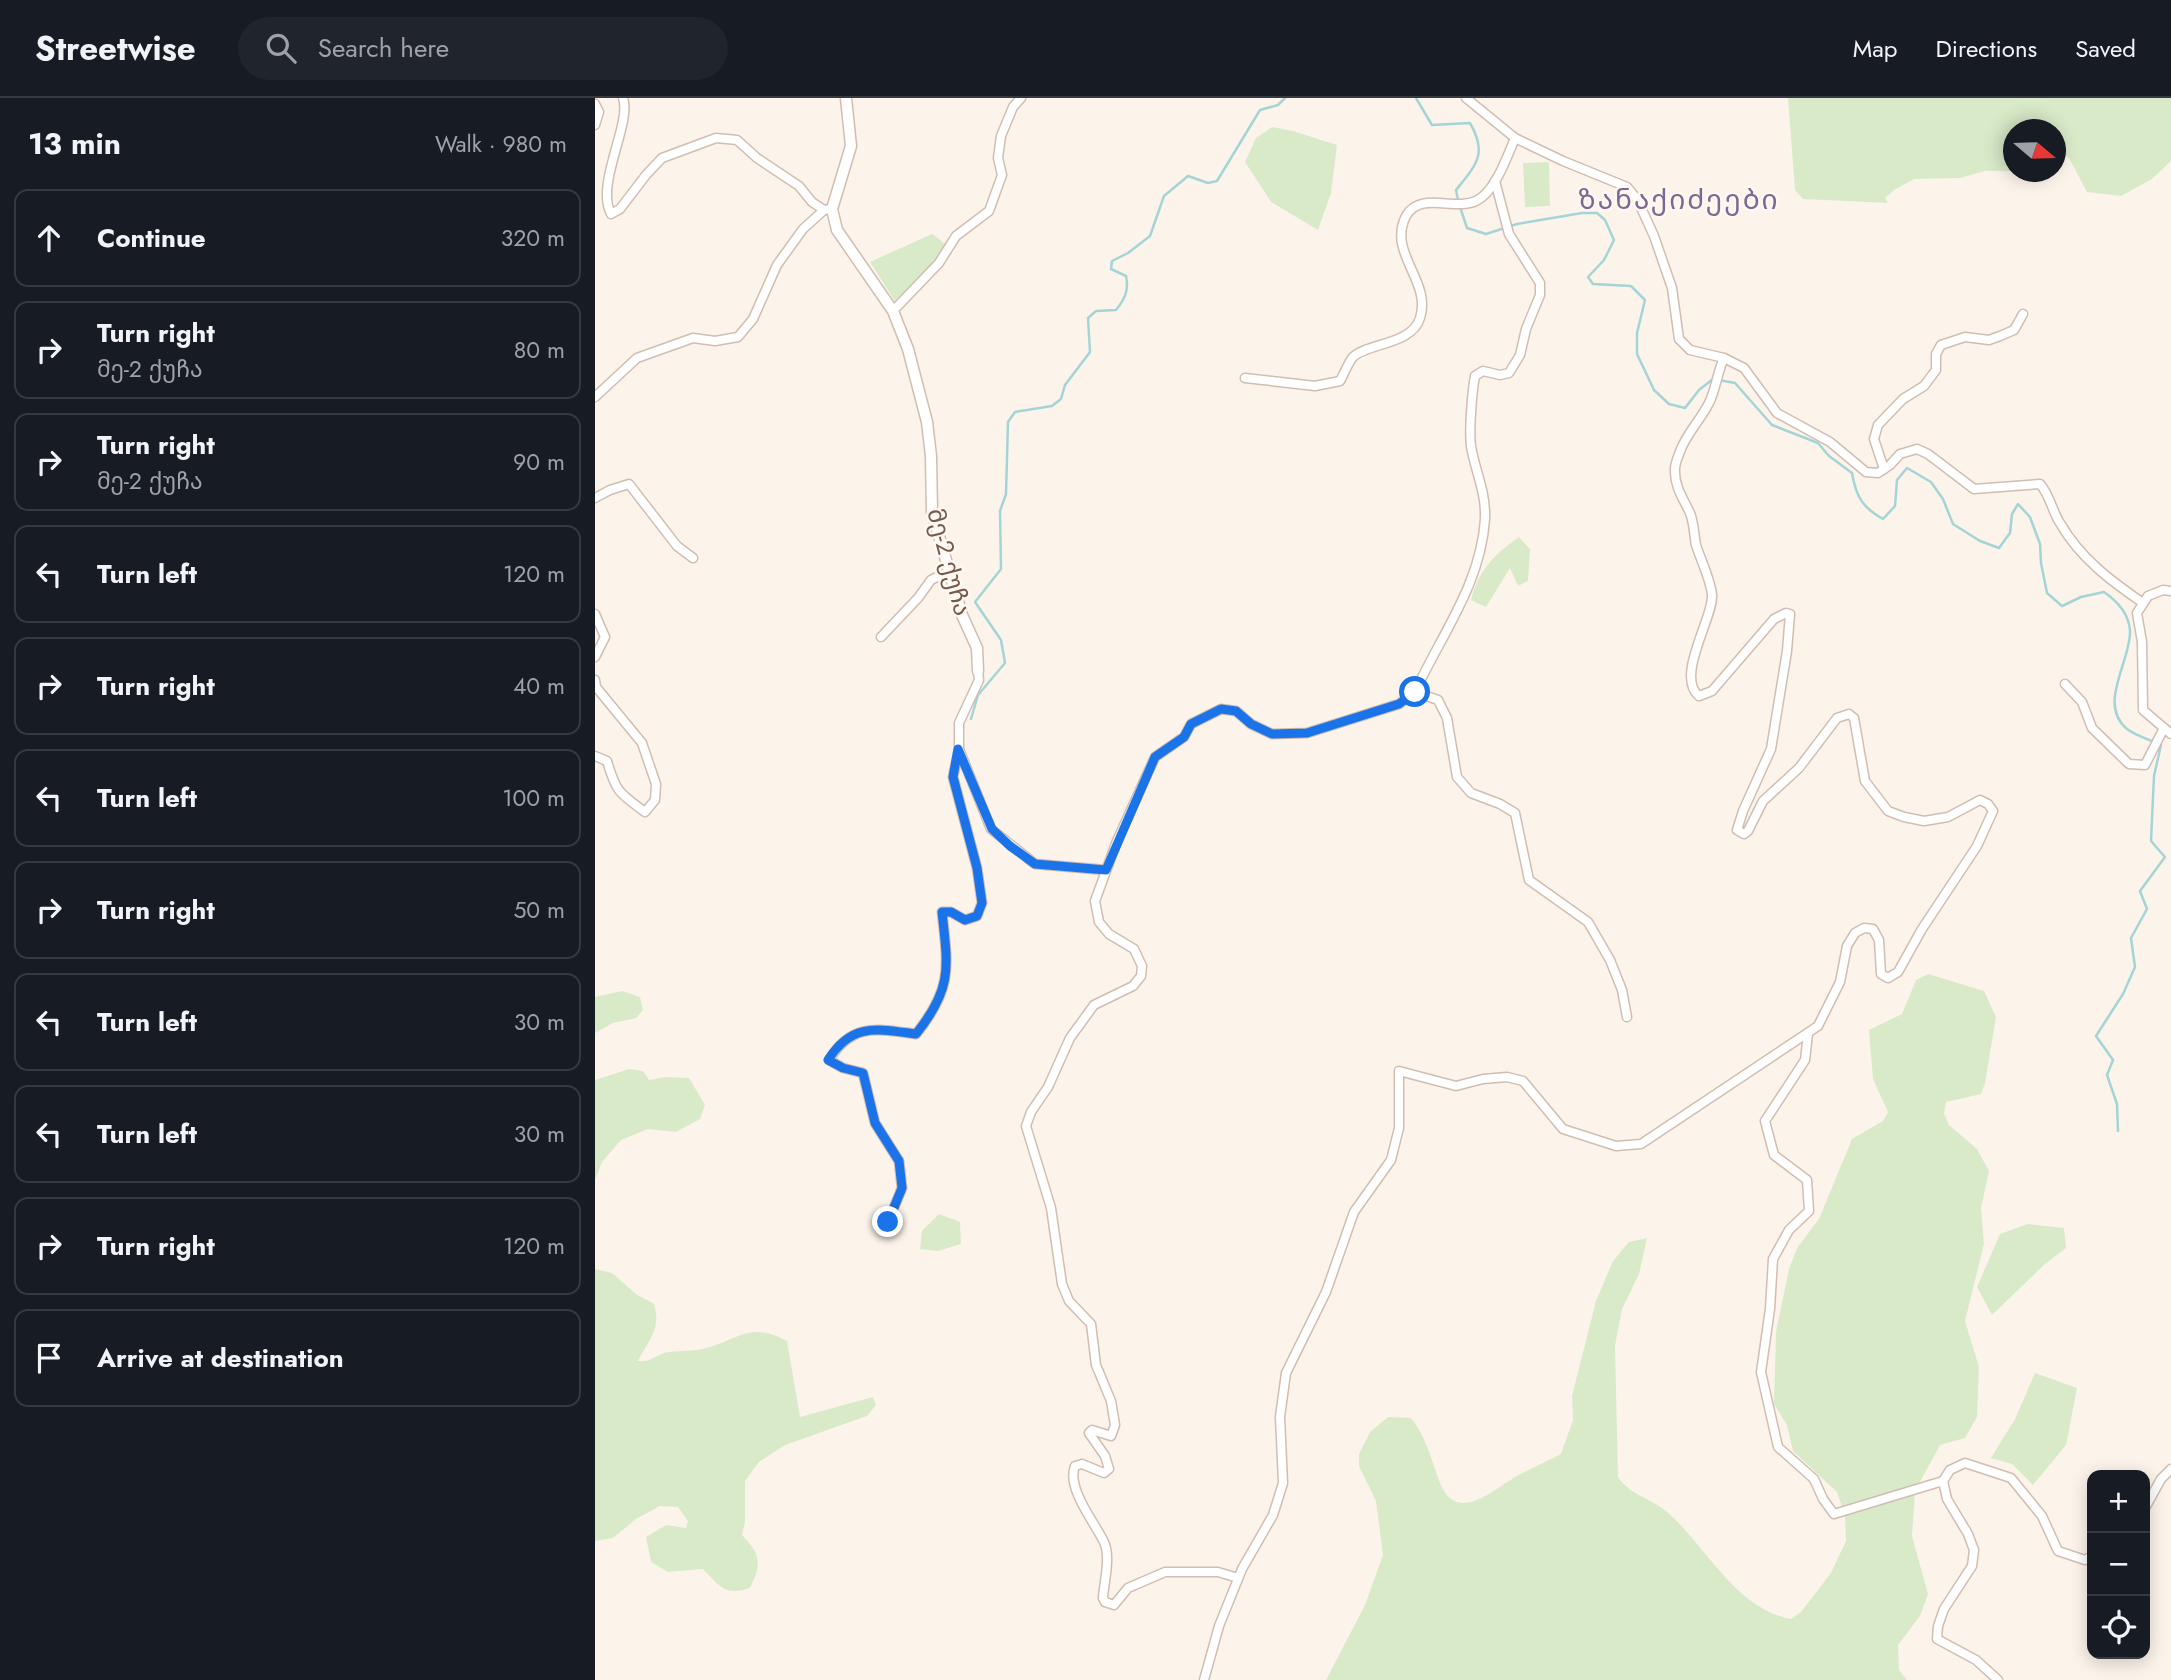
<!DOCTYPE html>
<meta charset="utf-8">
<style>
:root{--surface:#171b24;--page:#20242c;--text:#f1f3f6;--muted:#9ea1a6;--line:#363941}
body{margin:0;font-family:Jost,"Noto Sans Georgian",sans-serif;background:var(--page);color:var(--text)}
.controls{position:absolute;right:21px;bottom:21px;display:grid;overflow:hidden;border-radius:14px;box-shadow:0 4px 18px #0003}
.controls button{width:63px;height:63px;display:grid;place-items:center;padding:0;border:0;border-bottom:2px solid var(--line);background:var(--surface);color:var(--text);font:35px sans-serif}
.compass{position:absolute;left:1408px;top:21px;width:63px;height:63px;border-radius:50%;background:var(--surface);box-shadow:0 4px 18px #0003;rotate:109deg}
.stop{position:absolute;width:21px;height:21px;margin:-16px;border:5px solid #1a73e8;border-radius:50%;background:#fff}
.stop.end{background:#1a73e8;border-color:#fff;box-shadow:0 2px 7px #0008}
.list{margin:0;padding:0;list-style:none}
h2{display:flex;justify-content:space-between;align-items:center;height:91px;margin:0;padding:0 28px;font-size:30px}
h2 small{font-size:23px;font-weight:400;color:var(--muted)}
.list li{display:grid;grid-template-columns:46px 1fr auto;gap:21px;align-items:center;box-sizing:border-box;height:98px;margin:0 14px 14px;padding:0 14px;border:2px solid var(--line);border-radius:14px}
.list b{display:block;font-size:26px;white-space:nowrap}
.list p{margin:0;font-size:23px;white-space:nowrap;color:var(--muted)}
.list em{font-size:23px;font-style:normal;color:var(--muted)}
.icon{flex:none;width:38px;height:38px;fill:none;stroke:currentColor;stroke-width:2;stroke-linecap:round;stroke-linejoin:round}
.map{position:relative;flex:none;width:1576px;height:1582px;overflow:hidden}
header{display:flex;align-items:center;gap:42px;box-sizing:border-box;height:98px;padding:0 35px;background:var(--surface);border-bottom:2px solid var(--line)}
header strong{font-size:33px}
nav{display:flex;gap:38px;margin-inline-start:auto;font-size:24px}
.search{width:490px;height:63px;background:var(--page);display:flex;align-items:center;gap:18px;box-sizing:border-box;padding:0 24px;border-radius:38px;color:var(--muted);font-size:26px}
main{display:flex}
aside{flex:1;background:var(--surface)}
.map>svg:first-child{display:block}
.green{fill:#d9eac9}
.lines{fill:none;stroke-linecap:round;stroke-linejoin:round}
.stream{stroke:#a5d4d7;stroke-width:2.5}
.minor-casing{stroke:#d1bdb2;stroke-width:11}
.tertiary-casing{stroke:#d1bdb2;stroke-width:13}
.minor{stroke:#fff;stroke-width:8}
.tertiary{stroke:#fff;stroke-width:10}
.route{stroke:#1a73e8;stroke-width:9}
.labels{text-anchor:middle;stroke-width:5;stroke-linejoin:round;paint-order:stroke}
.street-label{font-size:24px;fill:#77594e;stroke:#fef8f1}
.quarter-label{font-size:28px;letter-spacing:2px;fill:#806692;stroke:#fef8f1}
</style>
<header>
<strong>Streetwise</strong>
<div class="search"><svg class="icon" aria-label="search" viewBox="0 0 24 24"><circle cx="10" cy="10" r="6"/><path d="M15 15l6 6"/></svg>Search here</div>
<nav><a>Map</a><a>Directions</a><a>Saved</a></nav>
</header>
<main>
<aside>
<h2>13 min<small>Walk · 980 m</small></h2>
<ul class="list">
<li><svg class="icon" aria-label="ahead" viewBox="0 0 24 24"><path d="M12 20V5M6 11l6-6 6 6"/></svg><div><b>Continue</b></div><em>320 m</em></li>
<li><svg class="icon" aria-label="right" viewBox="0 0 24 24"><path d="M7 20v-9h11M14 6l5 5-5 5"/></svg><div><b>Turn right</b><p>მე-2 ქუჩა</p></div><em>80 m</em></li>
<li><svg class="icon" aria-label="right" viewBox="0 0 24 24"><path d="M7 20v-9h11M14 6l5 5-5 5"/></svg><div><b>Turn right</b><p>მე-2 ქუჩა</p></div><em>90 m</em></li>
<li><svg class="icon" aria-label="left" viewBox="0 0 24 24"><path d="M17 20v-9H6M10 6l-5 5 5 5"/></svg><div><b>Turn left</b></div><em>120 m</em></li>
<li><svg class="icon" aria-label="right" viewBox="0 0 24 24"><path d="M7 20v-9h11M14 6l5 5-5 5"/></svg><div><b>Turn right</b></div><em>40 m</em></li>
<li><svg class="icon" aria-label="left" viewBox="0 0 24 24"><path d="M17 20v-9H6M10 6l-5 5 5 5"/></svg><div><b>Turn left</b></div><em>100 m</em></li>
<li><svg class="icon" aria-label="right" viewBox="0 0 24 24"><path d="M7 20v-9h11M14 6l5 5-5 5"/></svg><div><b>Turn right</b></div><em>50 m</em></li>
<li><svg class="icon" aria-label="left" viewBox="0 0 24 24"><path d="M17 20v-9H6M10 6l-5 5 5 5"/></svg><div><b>Turn left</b></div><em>30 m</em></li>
<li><svg class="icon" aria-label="left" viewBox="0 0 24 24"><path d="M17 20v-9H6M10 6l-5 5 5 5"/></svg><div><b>Turn left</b></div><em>30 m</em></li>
<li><svg class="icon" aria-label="right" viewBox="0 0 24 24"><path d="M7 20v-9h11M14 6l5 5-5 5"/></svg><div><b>Turn right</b></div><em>120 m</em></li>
<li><svg class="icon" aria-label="arrive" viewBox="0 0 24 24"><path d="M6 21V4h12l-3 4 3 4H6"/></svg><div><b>Arrive at destination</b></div></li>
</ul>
</aside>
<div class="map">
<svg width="1576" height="1582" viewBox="0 0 1576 1582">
<rect width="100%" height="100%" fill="#fcf4eb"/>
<g class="green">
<path d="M1193,0H1576V63L1557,81L1526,98L1492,94L1474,60L1465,53H1461V32H1419L1418,73H1390L1365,80L1319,81L1299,92L1290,100L1293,105L1208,101L1200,92Z"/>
<path d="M677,29L698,33L742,47L736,95L723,132L676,104L650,64L661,40Z"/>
<path d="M954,64L955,108L930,109L928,65Z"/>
<path d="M337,136L353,148L333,172L300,203L275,164Z"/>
<path d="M924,439L935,451L933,483L923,488L915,470L891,509L876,502C884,471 899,457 924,439Z"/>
<path d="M1333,876L1389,893L1401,919L1390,985L1386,996L1351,1004L1349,1016L1354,1027L1382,1051L1394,1073L1386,1110L1389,1146L1370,1223L1384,1269L1382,1319L1370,1340L1345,1347L1320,1393L1317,1438L1333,1496L1325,1518L1303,1547L1304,1572L1312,1582H731L770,1507L788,1457L781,1403L764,1368V1356L775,1334L793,1319L816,1320C831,1338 837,1364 845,1385C862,1428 900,1390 922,1378C936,1370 951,1364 966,1356L978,1322L977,1298L1001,1203L1018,1163L1034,1144L1052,1140L1044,1176L1027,1211L1020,1248L1023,1379C1035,1397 1055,1400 1071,1413C1110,1446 1140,1511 1196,1521L1206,1514L1236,1475L1251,1443L1250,1417L1242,1394L1198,1353L1192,1327L1179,1306L1181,1234L1194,1171L1202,1150L1224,1121L1257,1041L1288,1023L1293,1014L1278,981L1274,932L1307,916L1321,882Z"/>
<path d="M27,893L45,899L48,912L41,920L18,925L0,935V899Z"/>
<path d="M34,971L48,973L54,982L72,979L94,980L110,1007L105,1021L81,1034L53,1031L26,1042L7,1064L0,1082V982Z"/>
<path d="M344,1116L365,1124L366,1146L343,1153L325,1151L327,1133Z"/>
<path d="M1433,1126L1469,1130L1471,1150L1450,1166L1397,1217L1382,1189L1405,1136Z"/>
<path d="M0,1171L17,1175L41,1196L59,1206C67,1232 53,1242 43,1263C57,1264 57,1259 69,1255C81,1252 95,1254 107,1251C143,1243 153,1222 192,1243L205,1319L278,1299L281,1307L272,1318L190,1347L164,1364L150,1383V1424L147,1437C166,1457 167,1465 155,1490C130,1498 125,1489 108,1471L73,1474L56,1464L51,1439L71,1427L91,1430L93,1423L83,1409L65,1408L41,1421L18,1440L0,1443Z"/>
<path d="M1440,1275L1482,1290L1471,1347L1438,1387L1417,1366L1396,1360L1420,1321Z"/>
</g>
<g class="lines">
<g class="stream">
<path d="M821,0L837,27L875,25C893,56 881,67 861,92L863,102"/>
<path d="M865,109L872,130L891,136L922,126L987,115H1002L1010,122L1019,142L1009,162L993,179L998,186L1036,188L1050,202L1042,235V256L1059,292L1074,306L1090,310L1104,292L1118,281L1140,285L1177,327L1223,345L1234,358L1257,375C1261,399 1268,410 1288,421L1300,408L1302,382L1312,370L1336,384L1348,401L1358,426L1385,443L1404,450L1415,435L1417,416L1423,406L1435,419L1445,446L1446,465L1452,495L1467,508L1486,499L1509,494C1522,503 1534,516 1535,533C1536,563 1502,606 1532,631C1541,638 1556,642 1566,647L1559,678L1556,743L1570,759L1545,793L1552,811L1536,840L1540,869L1528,896L1501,938L1518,962L1512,977L1522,1006L1523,1033"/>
<path d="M376,621L383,597L410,565L406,542L380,504L406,471L405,413L411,396L413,324L420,314L457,308L466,301L470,287L495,254L493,220L501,213L521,212C530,201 534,192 531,178L516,171L517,163L533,155L555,138L569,98L593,78L613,85L622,83L665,12L683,7L690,0"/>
</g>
<g class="minor-casing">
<g id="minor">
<path d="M28,0C37,25 0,86 16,116L25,111L51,77L67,60L121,40L142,42L162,60L204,88L217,104L229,112L237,111"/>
<path d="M871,0L920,40L968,63L1032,89L1042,101L1059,138L1077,190L1084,241L1095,252L1129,260L1149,270L1182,315L1235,344L1271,374L1283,375L1295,367L1305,356L1322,351L1333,356L1379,391L1445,386C1455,397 1457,413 1465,425C1485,460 1516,483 1548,505"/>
<path d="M0,6L4,14L0,27"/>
<path d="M298,213L344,165L361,138L394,113L407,77L403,60L406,38L418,9L426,0"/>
<path d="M650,280L720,288L745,283C749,276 753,265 758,259C772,245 817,247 825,220C837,183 792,155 811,118C825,93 859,113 881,103C900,94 912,59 920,40"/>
<path d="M0,299L42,260L98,240L120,243L143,239L158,221L182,167L208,131L229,112"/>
<path d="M1289,371L1279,341L1283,327L1308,301L1329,288L1341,272V256L1346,247L1370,239L1394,242L1405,238L1419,232L1428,216"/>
<path d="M0,400L15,392L34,386L82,448L98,460"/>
<path d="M1576,493L1568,492L1553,498L1542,515L1547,544L1548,612L1576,636"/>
<path d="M0,516L10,539L0,559"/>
<path d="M286,539L323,500L336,482L354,473"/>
<path d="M383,573L384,582L364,625V651L396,731L440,766L511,772"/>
<path d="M0,582L1,589L47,645L61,686L60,702L50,714C24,695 21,694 12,663L0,658"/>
<path d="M1470,586L1487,604L1497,630L1534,666L1550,667L1569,630"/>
<path d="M820,594C846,537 886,486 890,421C891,393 880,373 876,348C874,333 877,293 880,278L888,273L905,277L914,275L925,257L931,231L945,197V185L914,136L900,83"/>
<path d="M1213,936L1210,962L1170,1023L1179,1057L1212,1082L1214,1113L1194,1132L1178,1161L1175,1211L1166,1274L1183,1349L1219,1381L1228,1401L1239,1416L1348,1383"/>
<path d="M293,1124L307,1090L304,1063L280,1025L268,975L248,970L234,962C257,924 282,931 321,936C358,890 353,869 347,814H356L370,822L382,818L387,805L382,770L358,679L364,651"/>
<path d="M1550,1410L1566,1381L1576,1371"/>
<path d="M643,1480L623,1474H570L533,1490L519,1507L510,1504L508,1500C509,1484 516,1459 509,1444C500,1425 471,1390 480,1368L487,1366L509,1375L514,1371L510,1358L494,1335L497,1332L516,1338L520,1327L516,1303L501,1267L496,1226L474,1203L467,1186L456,1110L431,1028L436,1014L453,989L475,940L499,907L538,888L546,878L547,868L539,851L514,836L504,824L500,803L522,743L560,659L589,639L596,626L626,611L641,613L656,626L677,636L712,635L804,606L820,594L843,602L852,620L862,679L876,695L905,706L920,715L934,782L993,824L1015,862L1027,892L1032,919"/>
<path d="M609,1582L624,1528L647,1471L678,1417L688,1385L685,1319L691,1275L731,1194L759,1114L796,1062L804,1030V973L861,988L888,981L912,979L928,983L968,1031L1021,1048L1046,1046L1223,928L1245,884L1252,848L1260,835L1269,830L1278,831L1284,842L1286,876L1293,880L1303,874L1327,831L1382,748L1398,713L1393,706L1385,702L1353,719L1329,723L1309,719L1293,713L1270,683L1259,620L1254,616L1242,620L1204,670L1168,703L1153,733L1149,736L1142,732L1148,713L1176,651L1192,553L1195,516L1191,515L1179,521L1117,593L1104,598C1080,579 1118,520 1117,498C1117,485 1105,460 1101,447C1099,437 1099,425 1095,415C1088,400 1079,388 1080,371C1080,364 1084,357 1086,351C1093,334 1106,321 1114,305C1121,291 1122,275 1129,260"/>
<path d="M1403,1582L1381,1562L1342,1541L1343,1528L1349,1511L1377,1468L1379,1452L1373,1436L1352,1401L1348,1383L1355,1372L1370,1365L1416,1380L1447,1418L1463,1453L1490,1462L1497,1458"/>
</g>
</g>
<g class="tertiary-casing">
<path id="tertiary" d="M251,0L256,48L237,111L242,132L298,213L313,251L332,324L336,358L337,414L367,517L382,550L383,573"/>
</g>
<use href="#minor" class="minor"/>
<use href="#tertiary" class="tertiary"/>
</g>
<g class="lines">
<path class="route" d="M293,1124L307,1090L304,1063L280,1025L268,975L248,970L233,962C257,924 282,931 321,936C358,890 353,869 347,814H356L370,822L382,818L387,805L382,770L358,679L363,651L397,731L415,748L440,766L511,772L560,659L589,639L596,626L626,611L641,613L656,626L677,636L712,635L804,606L820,594"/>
</g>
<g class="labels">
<g class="street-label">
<text transform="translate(354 464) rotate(75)" y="8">მე-2 ქუჩა</text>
</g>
<g class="quarter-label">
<text x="1084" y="111">ზანაქიძეები</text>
</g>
</g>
</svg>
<div class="controls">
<button>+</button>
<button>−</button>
<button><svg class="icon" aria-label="locate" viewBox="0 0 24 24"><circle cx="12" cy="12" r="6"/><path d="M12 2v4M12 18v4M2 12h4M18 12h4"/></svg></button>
</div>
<svg class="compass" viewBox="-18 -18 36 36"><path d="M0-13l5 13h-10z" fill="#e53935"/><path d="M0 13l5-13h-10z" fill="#9ea1a6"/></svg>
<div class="stop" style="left:820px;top:594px"></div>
<div class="stop end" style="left:293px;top:1124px"></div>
</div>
</main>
